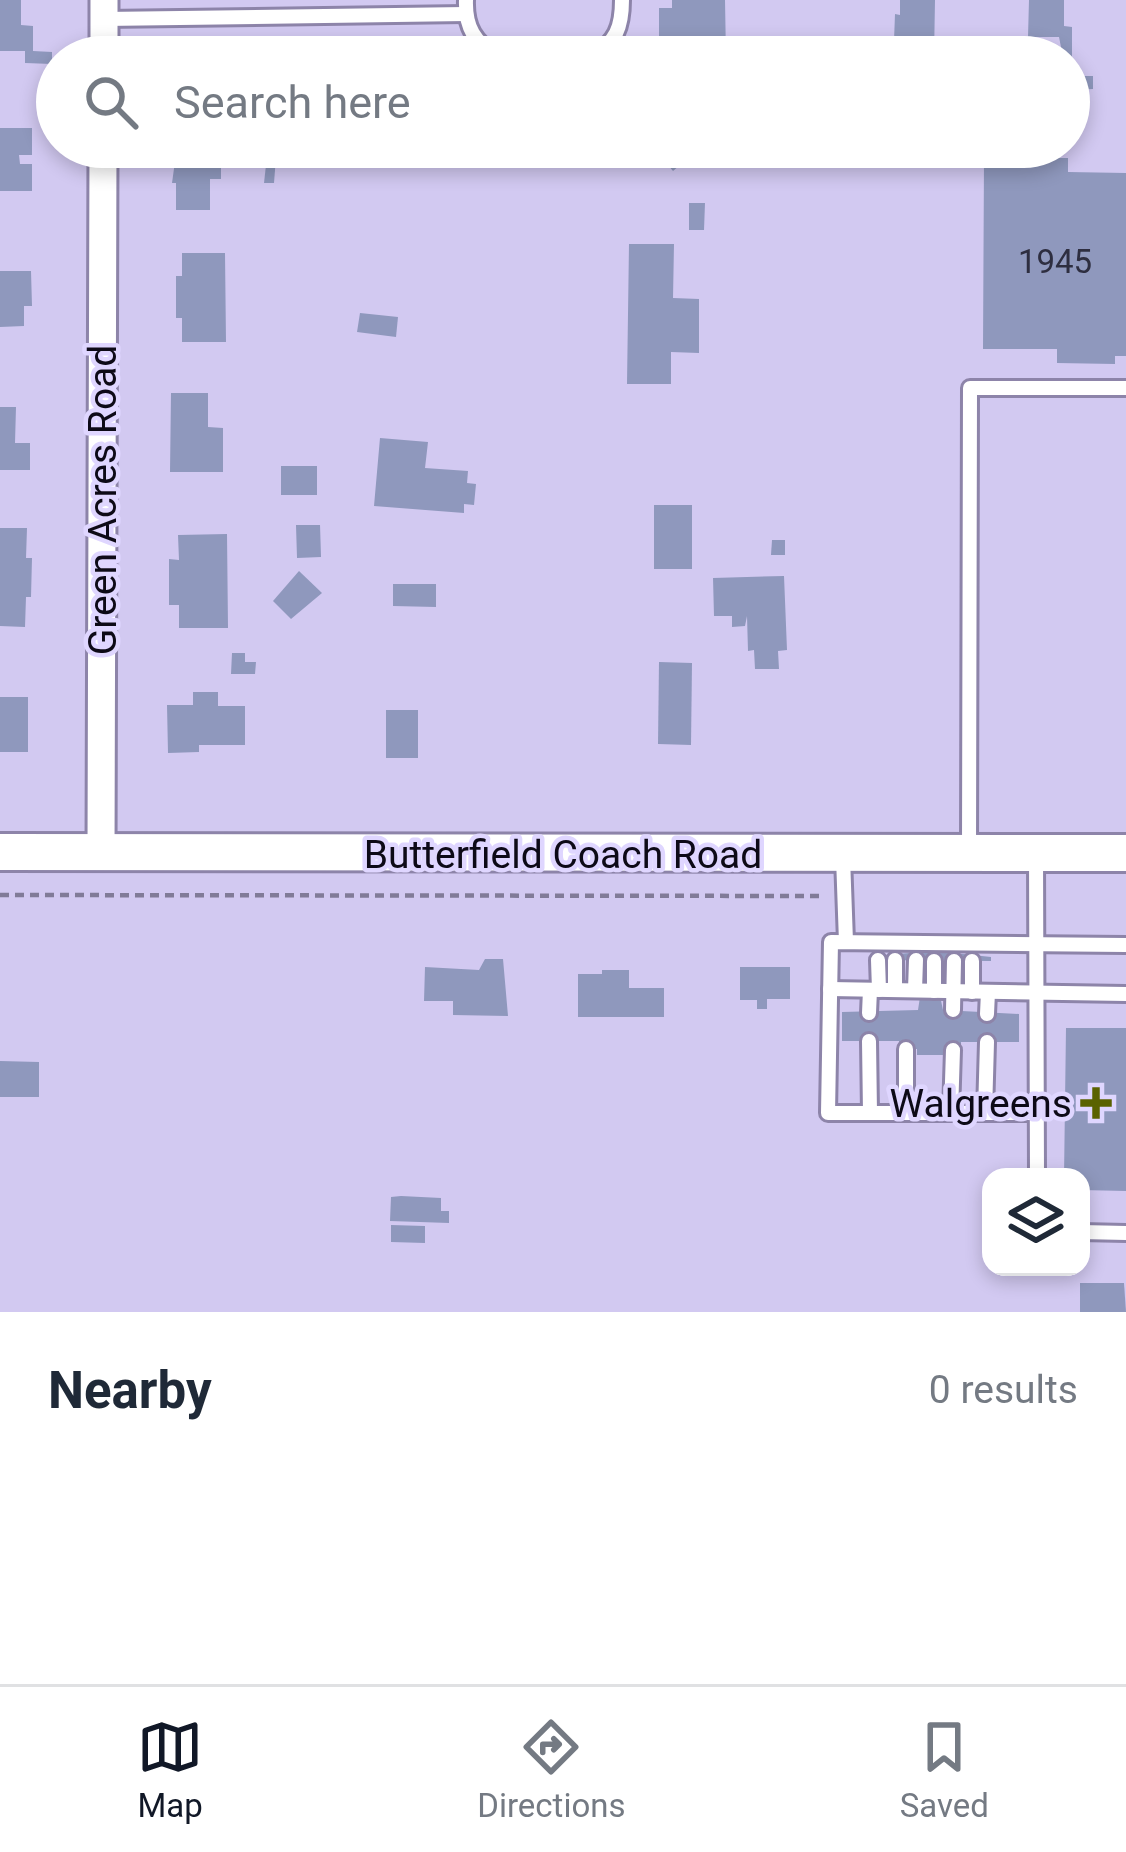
<!DOCTYPE html>
<style>
:root{--surface:#fff;--page:#f2f2f3;--text:#1f2937;--muted:#747a83;--line:#e0e1e3;--accent:#111827}
body{margin:0;font-family:Roboto,sans-serif;background:var(--page);color:var(--text)}
.controls{position:absolute;right:36px;bottom:36px;display:grid;overflow:hidden;border-radius:24px;box-shadow:0 6px 18px #0003}
.controls button{width:108px;height:108px;display:grid;place-items:center;padding:0;border:0;border-bottom:3px solid var(--line);background:var(--surface);color:var(--text);font:60px sans-serif}
.list{margin:0;padding:0;list-style:none}
h2{display:flex;justify-content:space-between;align-items:center;height:156px;margin:0;padding:0 48px;font-size:51px}
h2 small{font-size:39px;font-weight:400;color:var(--muted)}
.icon{flex:none;width:66px;height:66px;fill:none;stroke:currentColor;stroke-width:2;stroke-linecap:round;stroke-linejoin:round}
.map{position:relative;flex:none;width:1126px;height:1312px;overflow:hidden}
.search{position:absolute;background:var(--surface);box-shadow:0 6px 18px #0003;left:36px;right:36px;top:36px;height:132px;display:flex;align-items:center;gap:30px;box-sizing:border-box;padding:0 42px;border-radius:66px;color:var(--muted);font-size:45px}
.sheet{height:372px;background:var(--surface)}
nav{display:flex;justify-content:space-around;align-items:center;box-sizing:border-box;height:168px;border-top:3px solid var(--line);background:var(--surface);font-size:33px;color:var(--muted)}
nav a{display:grid;justify-items:center;gap:6px}
nav .on{color:var(--accent)}
.map>svg:first-child{display:block}
.building{fill:#8f98bd}
.lines{fill:none;stroke-linecap:round;stroke-linejoin:round}
.service-casing{stroke:#8d84a9;stroke-width:20}
.minor-casing{stroke:#8d84a9;stroke-width:33}
.secondary-casing{stroke:#8d84a9;stroke-width:42}
.path{stroke:#817b98;stroke-width:4.5;stroke-dasharray:9 6;stroke-linecap:butt}
.service{stroke:#fff;stroke-width:14}
.minor{stroke:#fff;stroke-width:27}
.secondary{stroke:#fff;stroke-width:36}
.poi-dot{fill:#5a6200;stroke:#dfd6ff;stroke-width:4.5}
.labels{text-anchor:middle;stroke-width:9;stroke-linejoin:round;paint-order:stroke}
.number-label{font-size:33px;fill:#2e2e40}
.street-label{font-size:39px;fill:#0d0a17;stroke:#dfd6ff}
.poi-label{font-size:39px;fill:#0d0a17;stroke:#dfd6ff;text-anchor:end}
</style>
<div class="map">
<svg width="1126" height="1312" viewBox="0 0 1126 1312">
<rect width="100%" height="100%" fill="#d2c9f1"/>
<g class="building">
<path d="M0,0H21V25L33,26V51L52,52V64L25,63V51H0Z"/>
<path d="M672,0H725L726,57H672V38H659V8H672Z"/>
<path d="M900,0H935L934,57H899L900,41H894L895,14L900,15Z"/>
<path d="M1029,0H1064V26L1072,27V57H1063L1059,37H1028Z"/>
<path d="M1073,76H1093V89L1073,90Z"/>
<path d="M0,128H32V155H19L20,164H32V191H0Z"/>
<path d="M177,147H220V154L211,155V163L221,164V179H210V210H176V183H172Z"/>
<path d="M450,147H519L518,164H450Z"/>
<rect x="539" y="147" width="69" height="18"/>
<path d="M653,147H701L673,171Z"/>
<path d="M267,156L276,157L274,183H264Z"/>
<path d="M984,158H1068V172L1126,173V356H1115V364L1057,363V349H983Z"/>
<path d="M689,203H705L704,230H689Z"/>
<path d="M629,244H674L673,298L699,299V353L671,352V384H627Z"/>
<path d="M182,253H225L226,342H182V318H176V276H182Z"/>
<path d="M0,271H31L32,306H24V326L0,327Z"/>
<path d="M360,313L398,317L396,337L357,332Z"/>
<path d="M171,393H208V427L223,428V472H170Z"/>
<path d="M0,407H16L15,443H30V470H0Z"/>
<path d="M380,438L428,442L425,468L468,471L467,483L476,484L474,505L464,504V513L374,506Z"/>
<rect x="281" y="466" width="36" height="29"/>
<rect x="654" y="505" width="38" height="64"/>
<path d="M296,525H320L321,557L297,558Z"/>
<path d="M0,528H27L26,558H32L31,597H26L25,627L0,626Z"/>
<path d="M227,534L228,628H179V605H169V559L179,560L178,535Z"/>
<path d="M772,540H785V555H771Z"/>
<path d="M299,571L322,593L291,619L273,601Z"/>
<path d="M784,576L787,650L778,651L779,669H755L754,650L748,651L747,616L745,626L732,627V616H714L713,578Z"/>
<path d="M393,584H436V607L393,606Z"/>
<path d="M232,653H245V662H256L255,674H231Z"/>
<path d="M659,662L692,663L691,745L658,744Z"/>
<path d="M193,692H218V706H245V745H199V752L168,753L167,705H193Z"/>
<rect x="0" y="697" width="28" height="55"/>
<rect x="386" y="710" width="32" height="48"/>
<path d="M935,951L991,957V961L872,960L871,956Z"/>
<path d="M485,959H503L508,1016L453,1015V1001H424L425,967L479,970Z"/>
<path d="M740,967H790V999H767V1009H757V1000H740Z"/>
<path d="M602,970H629V988H664V1017H578V974H602Z"/>
<path d="M940,996L943,1010L1019,1014V1042H961V1050H943V1055H917V1049H899V1041H842V1012L918,1010L920,997Z"/>
<path d="M1066,1028H1126V1191L1081,1190V1177H1064Z"/>
<path d="M0,1061L39,1062V1097H0Z"/>
<path d="M401,1196L441,1198V1211H449V1223L390,1221L391,1197Z"/>
<path d="M391,1225L425,1226V1243L391,1242Z"/>
<path d="M1080,1283H1124L1126,1312H1080Z"/>
</g>
<g class="lines">
<g class="service-casing">
<g id="service">
<path d="M466,0C465,28 475,42 497,57"/>
<path d="M104,19L466,14"/>
<path d="M593,57C616,41 622,28 622,0"/>
<path d="M969,849L970,388H1126"/>
<path d="M1036,853L1037,1177"/>
<path d="M843,857L846,942"/>
<path d="M878,960L879,990"/>
<path d="M895,960V990"/>
<path d="M934,961V991"/>
<path d="M830,989L1126,994"/>
<path d="M915,990L916,960"/>
<path d="M972,992V961"/>
<path d="M953,1010L954,961"/>
<path d="M869,1013L870,990"/>
<path d="M987,1014L988,992"/>
<path d="M869,1041L870,1113"/>
<path d="M906,1113V1049"/>
<path d="M951,1113L953,1050"/>
<path d="M985,1113L987,1042"/>
<path d="M1037,1113H828L831,942L1126,945"/>
<path d="M1081,1232L1126,1233"/>
</g>
</g>
<g class="minor-casing">
<g id="minor">
<path d="M104,57V0"/>
<path d="M101,853L103,147"/>
</g>
</g>
<g class="secondary-casing">
<path id="secondary" d="M0,852L1126,853"/>
</g>
<path class="path" d="M0,895L825,896"/>
<use href="#service" class="service"/>
<use href="#minor" class="minor"/>
<use href="#secondary" class="secondary"/>
</g>
<path class="poi-dot" d="M1090 1085h12v12h12v12h-12v12h-12v-12h-12v-12h12z"/>
<g class="labels">
<g class="number-label">
<text x="1055" y="273">1945</text>
</g>
<g class="street-label">
<text transform="translate(102 500) rotate(-90)" y="14">Green Acres Road</text>
<text x="563" y="868">Butterfield Coach Road</text>
</g>
<g class="poi-label">
<text x="1072" y="1117">Walgreens</text>
</g>
</g>
</svg>
<div class="controls">
<button><svg class="icon" aria-label="layers" viewBox="0 0 24 24"><path d="M12 4l9 5-9 5-9-5zM3 14l9 5 9-5"/></svg></button>
</div>
<div class="search"><svg class="icon" aria-label="search" viewBox="0 0 24 24"><circle cx="10" cy="10" r="6"/><path d="M15 15l6 6"/></svg>Search here</div>
</div>
<section class="sheet">
<h2>Nearby<small>0 results</small></h2>
<ul class="list">
</ul>
</section>
<nav>
<a class="on"><svg class="icon" aria-label="map" viewBox="0 0 24 24"><path d="M3 6l6-2 6 2 6-2v14l-6 2-6-2-6 2zM9 4v14M15 6v14"/></svg>Map</a>
<a><svg class="icon" aria-label="directions" viewBox="0 0 24 24"><path d="M12 3l9 9-9 9-9-9zM9 14v-3h6M13 9l2 2-2 2"/></svg>Directions</a>
<a><svg class="icon" aria-label="saved" viewBox="0 0 24 24"><path d="M7 4h10v16l-5-4-5 4z"/></svg>Saved</a>
</nav>
